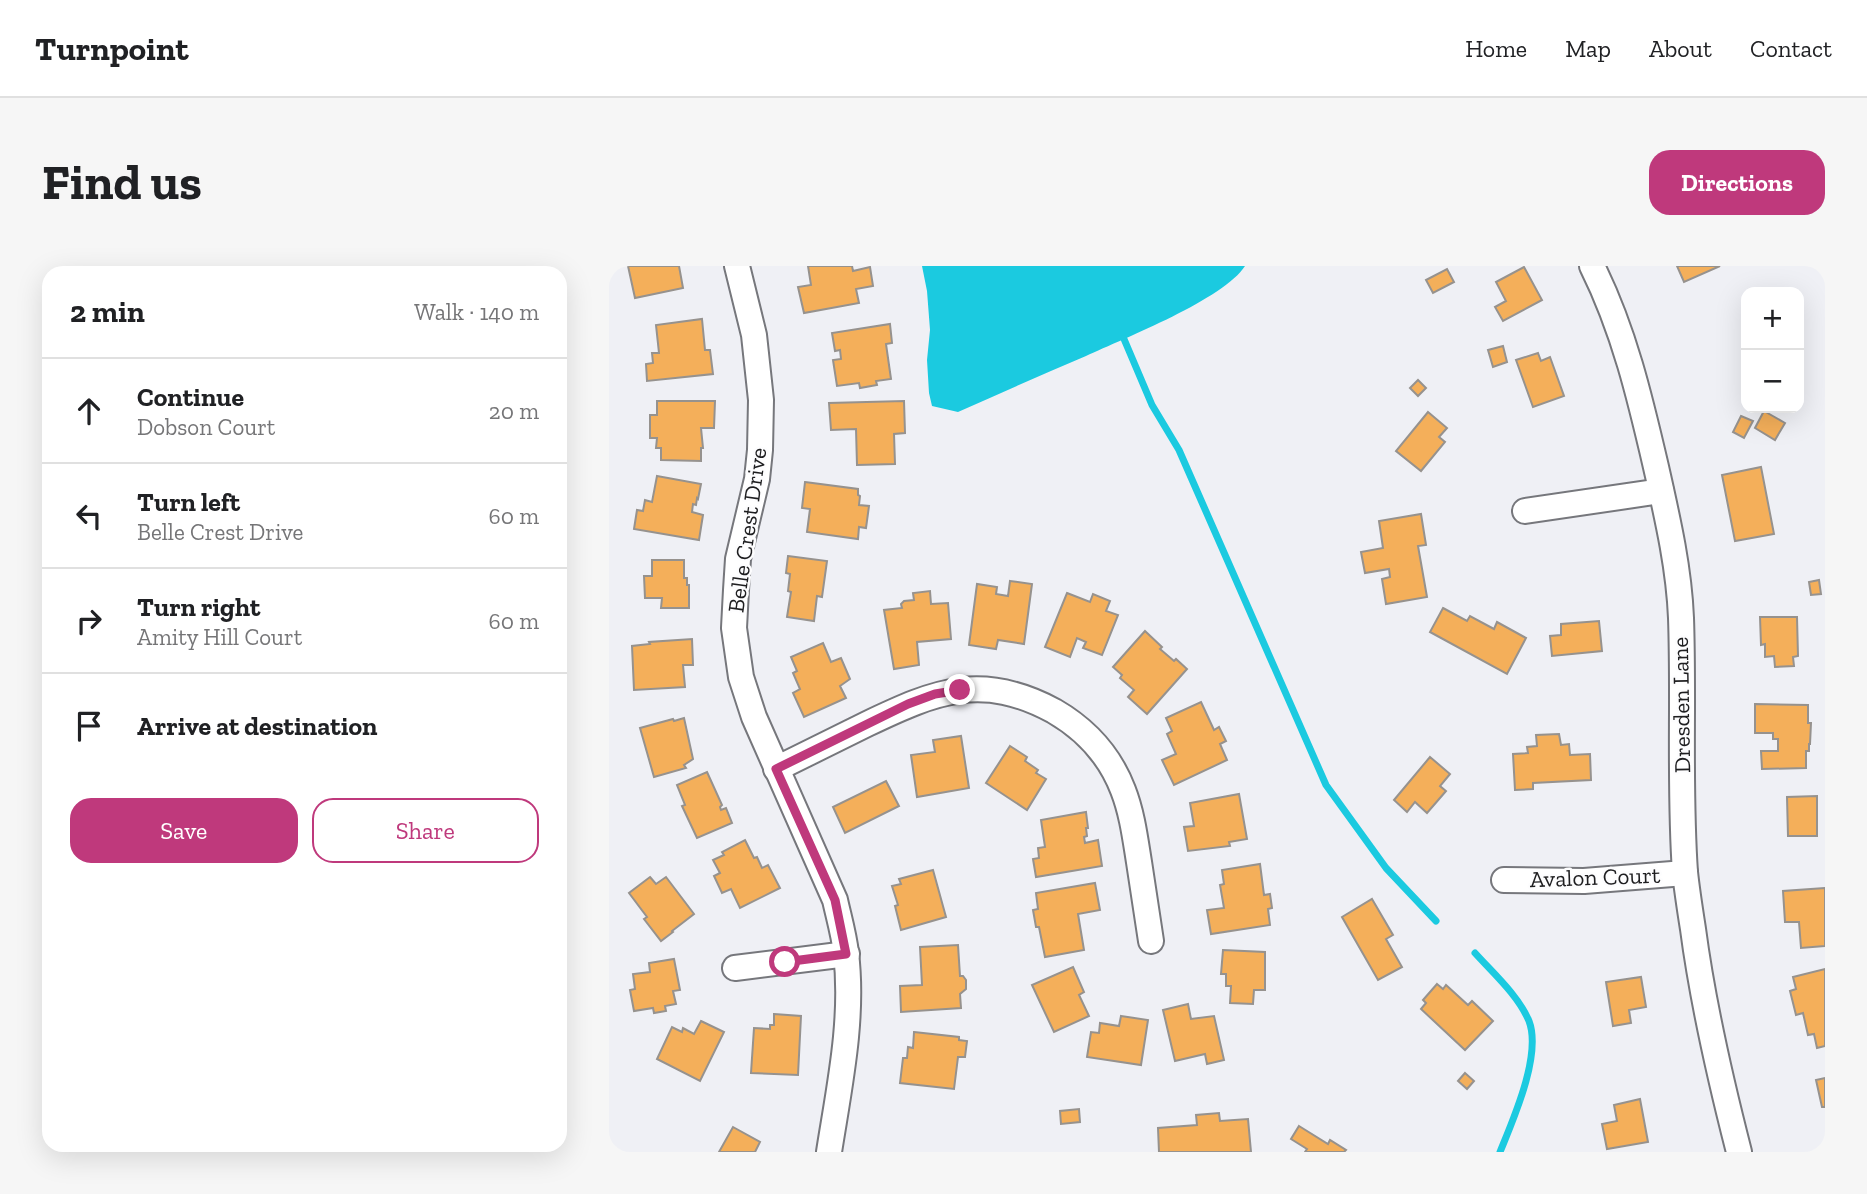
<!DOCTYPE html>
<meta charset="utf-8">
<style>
:root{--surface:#fff;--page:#f6f6f6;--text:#202124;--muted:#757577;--line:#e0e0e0;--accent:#bf397c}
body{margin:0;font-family:"Zilla Slab",serif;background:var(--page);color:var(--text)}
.controls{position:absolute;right:21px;top:21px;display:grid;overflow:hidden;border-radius:14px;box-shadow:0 7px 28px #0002}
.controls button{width:63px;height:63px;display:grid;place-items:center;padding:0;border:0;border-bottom:2px solid var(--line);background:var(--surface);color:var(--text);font:35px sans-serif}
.stop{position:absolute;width:21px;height:21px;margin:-16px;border:5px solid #bf397c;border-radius:50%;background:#fff}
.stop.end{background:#bf397c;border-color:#fff;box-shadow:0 2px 7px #0008}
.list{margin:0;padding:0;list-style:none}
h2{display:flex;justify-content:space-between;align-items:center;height:91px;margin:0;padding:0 28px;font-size:30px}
h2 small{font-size:23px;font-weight:400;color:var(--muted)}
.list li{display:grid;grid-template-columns:46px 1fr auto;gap:21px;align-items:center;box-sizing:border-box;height:105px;padding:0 28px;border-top:2px solid var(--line)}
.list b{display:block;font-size:26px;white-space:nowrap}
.list p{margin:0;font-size:23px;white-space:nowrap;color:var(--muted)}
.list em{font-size:23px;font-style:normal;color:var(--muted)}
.actions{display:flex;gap:14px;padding:21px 28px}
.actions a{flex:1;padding:16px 0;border:2px solid var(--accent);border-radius:21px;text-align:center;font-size:24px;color:var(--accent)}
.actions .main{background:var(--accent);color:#fff}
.icon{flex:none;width:38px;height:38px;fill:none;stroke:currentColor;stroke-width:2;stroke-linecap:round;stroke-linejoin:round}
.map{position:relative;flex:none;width:1216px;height:886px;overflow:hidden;border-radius:21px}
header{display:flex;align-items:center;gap:42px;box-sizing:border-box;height:98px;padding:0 35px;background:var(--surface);border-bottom:2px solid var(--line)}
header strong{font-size:33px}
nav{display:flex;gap:38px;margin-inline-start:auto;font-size:24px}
.intro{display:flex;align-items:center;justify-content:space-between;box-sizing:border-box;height:168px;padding:0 42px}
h1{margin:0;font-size:49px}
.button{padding:18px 32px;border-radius:21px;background:var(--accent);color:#fff;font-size:24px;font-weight:700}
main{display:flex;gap:42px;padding:0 42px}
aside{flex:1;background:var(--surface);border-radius:21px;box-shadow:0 7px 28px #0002}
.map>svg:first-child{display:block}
.water{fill:#1bcae0}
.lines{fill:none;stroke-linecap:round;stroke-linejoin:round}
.stream{stroke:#1bcae0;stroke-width:7}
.building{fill:#f4af5a;stroke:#96928e;stroke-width:2}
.minor-casing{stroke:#76777c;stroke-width:28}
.minor{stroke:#fff;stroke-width:24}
.route{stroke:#bf397c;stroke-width:9}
.labels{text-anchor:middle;stroke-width:5;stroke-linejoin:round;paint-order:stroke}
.street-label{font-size:23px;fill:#1e1e20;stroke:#fdfdfe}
</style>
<header>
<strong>Turnpoint</strong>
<nav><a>Home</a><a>Map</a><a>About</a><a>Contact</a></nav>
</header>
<div class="intro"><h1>Find us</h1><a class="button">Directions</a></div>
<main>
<aside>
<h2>2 min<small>Walk · 140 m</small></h2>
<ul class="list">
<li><svg class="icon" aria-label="ahead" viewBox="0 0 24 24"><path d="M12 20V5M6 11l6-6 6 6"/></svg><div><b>Continue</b><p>Dobson Court</p></div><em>20 m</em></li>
<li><svg class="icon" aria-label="left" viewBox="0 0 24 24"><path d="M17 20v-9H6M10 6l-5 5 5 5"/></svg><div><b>Turn left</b><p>Belle Crest Drive</p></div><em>60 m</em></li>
<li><svg class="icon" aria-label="right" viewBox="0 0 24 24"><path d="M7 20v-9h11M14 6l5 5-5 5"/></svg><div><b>Turn right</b><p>Amity Hill Court</p></div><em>60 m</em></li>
<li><svg class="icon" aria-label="arrive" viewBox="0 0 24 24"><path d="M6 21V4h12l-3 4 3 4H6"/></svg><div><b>Arrive at destination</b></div></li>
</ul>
<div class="actions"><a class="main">Save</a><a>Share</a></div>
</aside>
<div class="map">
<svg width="1216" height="886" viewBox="0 0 1216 886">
<rect width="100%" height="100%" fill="#eff0f5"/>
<path class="water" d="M313,0H636C615,33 516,72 477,90C434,108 392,127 349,146L323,140L320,127L318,94L321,64L318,25Z"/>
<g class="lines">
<g class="stream">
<path d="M515,73L543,139L570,184L717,519L777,602L827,655"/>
<path d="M866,687C884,707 909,729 920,755C933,789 904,854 891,886"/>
</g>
</g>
<g class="building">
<path d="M19,0H70L74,22L26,32Z"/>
<path d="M199,0H243L244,5L261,1L264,20L247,23L250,37L195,47L189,21L202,19Z"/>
<path d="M1068,0H1111L1075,16Z"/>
<path d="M915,1L933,34L894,55L886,41L897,35L887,16Z"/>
<path d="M838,3L845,16L824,27L817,14Z"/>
<path d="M93,53L96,84H101L104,108L38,115L37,98L44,97L43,87H50L47,59Z"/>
<path d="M281,58L283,77L277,78L282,113L267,115L268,119L251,122L250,117L228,120L224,94L232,93L231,84L226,85L223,67Z"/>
<path d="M894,80L898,96L884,101L879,84Z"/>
<path d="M929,87L932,95L941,91L955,130L924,141L907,94Z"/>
<path d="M809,114L817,122L809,130L801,122Z"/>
<path d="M48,135H106L105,162H92L94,182H92V195L52,194V182H47L48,172H41V149H48Z"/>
<path d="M295,135L296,167L285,168L286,198L248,199L247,163L222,164L220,137Z"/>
<path d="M1155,145L1176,157L1166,174L1146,162Z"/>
<path d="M819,146L838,162L830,171L836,176L812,205L787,185Z"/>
<path d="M1132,150L1144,155L1135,172L1124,166Z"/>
<path d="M1152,201L1165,268L1126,275L1113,209Z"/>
<path d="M48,210L92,218L89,233L88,232L87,239L84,238L83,246L94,249L90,274L25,263L28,244L34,245L36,234L43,236Z"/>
<path d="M196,216L249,223V229L251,230L250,239L260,240L257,262L250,261L249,273L198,266L201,243L193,242Z"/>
<path d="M812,248L817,279L809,280L818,331L777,338L773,313L781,311L780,303L756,307L752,286L774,282L770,255Z"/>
<path d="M179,290L218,295L213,331L208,330L205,355L178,351L182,326L179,325L181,308L177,307Z"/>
<path d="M43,294H75V312H78V319H80V342H52L53,332H36L35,310H43Z"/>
<path d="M1210,314L1212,328L1202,329L1200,316Z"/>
<path d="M401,315L423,318L415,378L389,374L387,383L360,379L368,318L388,321L387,328L399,330Z"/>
<path d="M321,325L322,338L339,337L342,373L308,376L310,399L285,403L275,344L293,342L292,338L295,335L305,334L304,327Z"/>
<path d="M458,327L481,336L484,328L501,335L497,345L509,349L493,389L474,382L477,376L468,372L461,391L436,381Z"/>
<path d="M834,342L858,355L861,350L885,363L888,356L917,372L898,408L821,366Z"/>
<path d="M1151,351H1188L1189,390L1184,391L1185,400L1166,401L1165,390L1156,391V378L1152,379Z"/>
<path d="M990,355L993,385L943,390L941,370L952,369V358Z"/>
<path d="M536,365L553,381L551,383L565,395L567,393L578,403L538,448L519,431L525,424L511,412L513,409L504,401Z"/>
<path d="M83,373L84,399H74L76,421L25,424L23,380L41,378L40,376Z"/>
<path d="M214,377L222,396L232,392L241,413L231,420L237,432L195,451L184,427L191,423L184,407L188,405L182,391Z"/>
<path d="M592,436L605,464L610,461L617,475L611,478L618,494L565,519L553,494L567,488L558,468L563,465L557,452Z"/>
<path d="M1146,438L1199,439V457H1202L1201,478H1200V485H1197V502L1153,503L1152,485H1169V473H1164V467H1146Z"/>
<path d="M75,452L84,493L75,499L77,502L45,511L31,462L64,453L65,455Z"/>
<path d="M950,468L952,479L960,478L961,489L981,488L982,514L924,517V523L906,524L904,488L919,487L918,481L928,480L927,469Z"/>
<path d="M352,470L360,522L308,531L302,489L326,486L324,474Z"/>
<path d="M401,480L418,491L416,495L429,504L427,507L437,513L418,544L377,517Z"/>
<path d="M821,491L841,508L831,520L837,525L818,547L806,536L798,546L785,534Z"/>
<path d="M98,506L113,539L111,541L112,544L117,542L123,557L88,572L73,540L76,539L68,519Z"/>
<path d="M277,515L290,540L236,567L224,541Z"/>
<path d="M630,528L638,573L620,576L621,580L579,585L575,561L585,560L581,537Z"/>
<path d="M1208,530V570H1179L1178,531Z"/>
<path d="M477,546L479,562H477L478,570L475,571L476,577L489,574L493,600L427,611L424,593L430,592L429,582L436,581L432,554Z"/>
<path d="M136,574L145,592L148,591L153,602L159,599L171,622L131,642L122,623L113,627L105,610L111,607L104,594L115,589L113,586Z"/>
<path d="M651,598L655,629L661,628L663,642L659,643L661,659L602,668L598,644L615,642L611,619L615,618L613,604Z"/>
<path d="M324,604L337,651L292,664L286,640L289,639L283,620L292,618L290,613Z"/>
<path d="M41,611L47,618L57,611L85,648L63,665L64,666L52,675L35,653L38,651L20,627Z"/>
<path d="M486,617L491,644L469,648L475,684L436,691L430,661H427L424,644L429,643L427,627Z"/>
<path d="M1216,622V680L1192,682L1190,656H1176L1174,625Z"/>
<path d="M763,633L784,669L777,673L793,701L769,714L733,651Z"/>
<path d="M349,679L351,710H354L357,714V723L351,728L352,742L292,746L291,720L313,719L311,681Z"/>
<path d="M614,684L656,686V724H645L644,738L621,737L622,720H617V708H612Z"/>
<path d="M65,693L71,724L64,725L67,738L56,740L57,745L45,747L44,742L25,745L21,724L26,723L24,708L41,706L40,697Z"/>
<path d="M464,701L475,726L470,729L480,750L445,766L423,719Z"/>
<path d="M1216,703V780L1208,782L1205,768L1199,769L1194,747L1187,749L1181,725L1187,723L1184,711Z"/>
<path d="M1032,711L1037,741L1020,744L1022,757L1004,760L997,716Z"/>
<path d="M828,718L834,723L837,719L859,739L863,735L884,755L856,784L812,743L817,737L814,734Z"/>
<path d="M579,738L582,753L605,750L615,794L598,798L596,788L566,795L554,744Z"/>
<path d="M165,748L192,750L189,809L142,807L145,762L161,763V759H165Z"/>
<path d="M512,750L539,754L532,799L478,791L482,766L490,767L491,757L510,760Z"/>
<path d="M92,755L115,766L91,815L48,793L63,761L73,766L74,762L85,768Z"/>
<path d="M305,766L350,771V774L358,775L356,791H349L345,823L291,817L294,792H298L299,781L304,782Z"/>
<path d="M856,807L865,815L858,823L849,815Z"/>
<path d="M1216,812V841H1213L1207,814Z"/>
<path d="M1031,833L1039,876L998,883L993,858L1008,855L1005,839Z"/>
<path d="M470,843L471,856L452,858L451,845Z"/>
<path d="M610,847L611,855L639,853L642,886H550L549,862L588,859L587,849Z"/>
<path d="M690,860L719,878L721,874L737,884L735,886H696L698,883L682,873Z"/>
<path d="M124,861L151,876L146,886H110Z"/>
</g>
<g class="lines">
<g class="minor-casing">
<g id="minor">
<path d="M128,0L145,69L152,134L151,184L148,213L129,293L127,324L125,362L132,411L145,451L226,634C230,652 235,669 237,687C245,753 230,822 220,886"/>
<path d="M983,0C1015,64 1031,132 1047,201C1058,250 1070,301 1072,352C1075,437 1070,521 1076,606C1078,625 1081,644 1084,663C1094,739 1111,812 1130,886"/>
<path d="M916,245L1052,225"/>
<path d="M167,503C197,488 228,473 258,458C327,425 373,406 445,445C476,463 501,490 514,524C523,547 526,571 530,596C534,623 538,649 542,675"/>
<path d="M895,614L975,615L1076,607"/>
<path d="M126,702L238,688"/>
</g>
</g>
<use href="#minor" class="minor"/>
</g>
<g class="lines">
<path class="route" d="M176,696L237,688L226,634L167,503L299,438L326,428L351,424"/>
</g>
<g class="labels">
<g class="street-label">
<text transform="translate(138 264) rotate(-82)" y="8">Belle Crest Drive</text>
<text transform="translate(1072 439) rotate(-91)" y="8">Dresden Lane</text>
<text transform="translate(986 611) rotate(-2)" y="8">Avalon Court</text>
</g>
</g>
</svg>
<div class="controls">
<button>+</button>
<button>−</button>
</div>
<div class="stop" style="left:176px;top:696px"></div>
<div class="stop end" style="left:351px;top:424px"></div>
</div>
</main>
